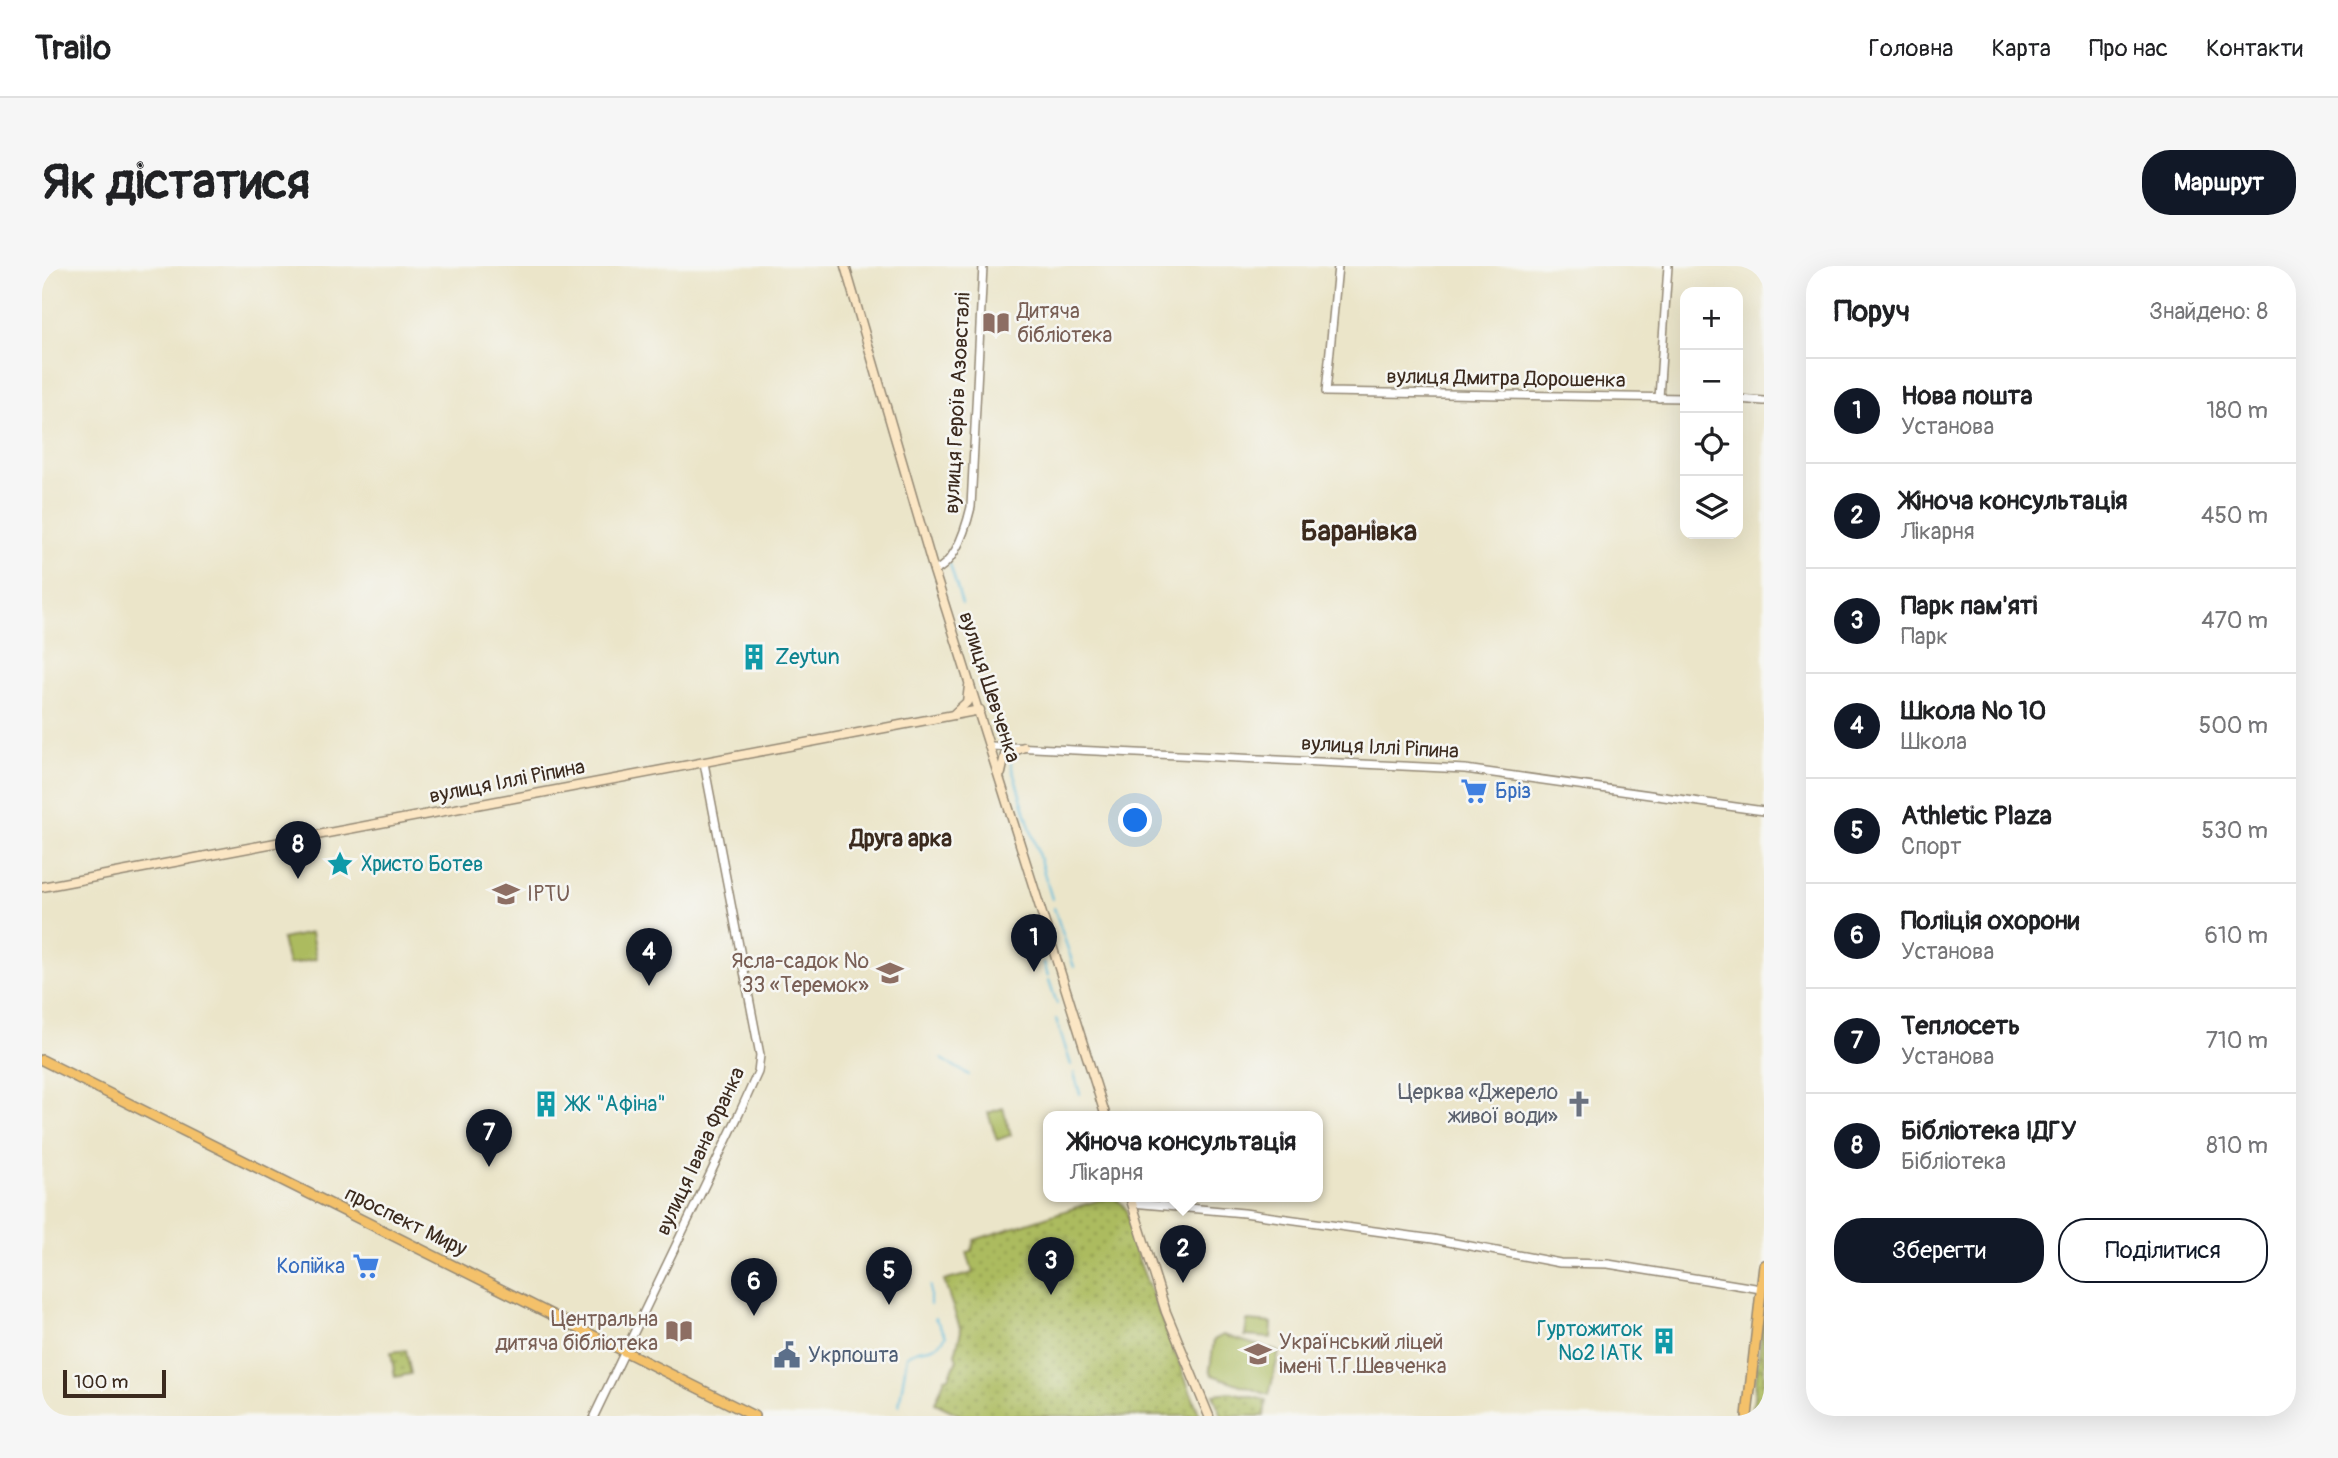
<!DOCTYPE html>
<html lang="uk">
<meta charset="utf-8">
<style>
:root{--surface:#fff;--page:#f6f6f6;--text:#202124;--muted:#757577;--line:#e0e0e0;--accent:#111827}
body{margin:0;font-family:Pangolin,sans-serif;background:var(--page);color:var(--text)}
.controls{position:absolute;right:21px;top:21px;display:grid;overflow:hidden;border-radius:14px;box-shadow:0 7px 28px #0002}
.controls button{width:63px;height:63px;display:grid;place-items:center;padding:0;border:0;border-bottom:2px solid var(--line);background:var(--surface);color:var(--text);font:35px sans-serif}
.scale{position:absolute;left:21px;bottom:18px;width:103px;box-sizing:border-box;padding-left:7px;border:4px solid #3b2a1e;border-top:0;font-size:19px;line-height:24px;white-space:nowrap;color:#3b2a1e;-webkit-text-stroke:5px #f6f6f2;paint-order:stroke}
.you{position:absolute;left:1094px;top:555px;width:24px;height:24px;margin:-18px;border:5px solid #fff;border-radius:50%;background:#1a73e8;box-shadow:0 0 0 10px #1a73e833}
.badge{display:grid;place-items:center;width:46px;height:46px;border-radius:50%;background:var(--accent);color:#fff;font-size:23px;font-weight:700}
.pin{position:absolute;translate:-50% -58px;filter:drop-shadow(0 2px 4px #0008)}
.pin::after{content:'';position:absolute;top:37px;width:24px;height:21px;background:inherit;clip-path:polygon(0 0,100% 0,50% 100%)}
.popup{position:absolute;left:1001px;top:845px;width:280px;height:91px;box-sizing:border-box;display:grid;place-content:center;border-radius:14px;background:var(--surface);filter:drop-shadow(0 2px 5px #0005);font-size:23px;white-space:nowrap;color:var(--muted)}
.popup b{font-size:26px;color:var(--text)}
.popup::after{content:'';position:absolute;left:50%;top:100%;margin-left:-14px;border:14px solid transparent;border-top-color:var(--surface)}
.list{margin:0;padding:0;list-style:none}
h2{display:flex;justify-content:space-between;align-items:center;height:91px;margin:0;padding:0 28px;font-size:30px}
h2 small{font-size:23px;font-weight:400;color:var(--muted)}
.list li{display:grid;grid-template-columns:46px 1fr auto;gap:21px;align-items:center;box-sizing:border-box;height:105px;padding:0 28px;border-top:2px solid var(--line)}
.list b{display:block;font-size:26px;white-space:nowrap}
.list p{margin:0;font-size:23px;white-space:nowrap;color:var(--muted)}
.list em{font-size:23px;font-style:normal;color:var(--muted)}
.actions{display:flex;gap:14px;padding:21px 28px}
.actions a{flex:1;padding:16px 0;border:2px solid var(--accent);border-radius:28px;text-align:center;font-size:24px;color:var(--accent)}
.actions .main{background:var(--accent);color:#fff}
.icon{flex:none;width:38px;height:38px;fill:none;stroke:currentColor;stroke-width:2;stroke-linecap:round;stroke-linejoin:round}
.map{position:relative;flex:none;width:1722px;height:1150px;overflow:hidden;border-radius:28px}
header{display:flex;align-items:center;gap:42px;box-sizing:border-box;height:98px;padding:0 35px;background:var(--surface);border-bottom:2px solid var(--line)}
header strong{font-size:33px}
nav{display:flex;gap:38px;margin-inline-start:auto;font-size:24px}
.intro{display:flex;align-items:center;justify-content:space-between;box-sizing:border-box;height:168px;padding:0 42px}
h1{margin:0;font-size:49px}
.button{padding:18px 32px;border-radius:28px;background:var(--accent);color:#fff;font-size:24px;font-weight:700}
main{display:flex;gap:42px;padding:0 42px}
aside{flex:1;background:var(--surface);border-radius:28px;box-shadow:0 7px 28px #0002}
.map>svg:first-child{display:block}
.park{fill:url(#park-dots);stroke:#74723e;stroke-width:2}
.pitch{fill:#acbb5e;stroke:#74723e;stroke-width:2}
.lines{fill:none;stroke-linecap:round;stroke-linejoin:round}
.stream{stroke:#5ebbdc;stroke-width:2}
.tertiary-casing{stroke:#938874;stroke-width:10}
.secondary-casing{stroke:#938874;stroke-width:11}
.primary-casing{stroke:#938874;stroke-width:12}
.tertiary{stroke:#fff;stroke-width:7}
.secondary{stroke:#fbe6c4;stroke-width:8}
.primary{stroke:#f4c16b;stroke-width:9}
.labels{text-anchor:middle;stroke-width:5;stroke-linejoin:round;paint-order:stroke}
.education-label{font-size:21px;fill:#785e54;stroke:#f6f6f2;text-anchor:start}
.street-label{font-size:21px;fill:#3b2a1e;stroke:#f6f6f2}
.culture-label{font-size:21px;fill:#0d838f;stroke:#f6f6f2;text-anchor:start}
.shop-label{font-size:21px;fill:#366cbe;stroke:#f6f6f2;text-anchor:start}
.worship-label{font-size:21px;fill:#5b616d;stroke:#f6f6f2;text-anchor:end}
.service-label{font-size:21px;fill:#4e5e75;stroke:#f6f6f2;text-anchor:start}
.neighbourhood-label{font-size:23px;font-weight:bold;fill:#3b2a1e;stroke:#f6f6f2}
.district-label{font-size:28px;font-weight:bold;fill:#3b2a1e;stroke:#f6f6f2}
</style>
<header>
<strong>Trailo</strong>
<nav><a>Головна</a><a>Карта</a><a>Про нас</a><a>Контакти</a></nav>
</header>
<div class="intro"><h1>Як дістатися</h1><a class="button">Маршрут</a></div>
<main>
<div class="map">
<svg width="1722" height="1150" viewBox="0 0 1722 1150">
<defs>
<pattern id="park-dots" width="8" height="8" patternUnits="userSpaceOnUse" patternTransform="scale(1.75)"><rect width="8" height="8" fill="#acbb5e"/><path d="M2 2h.1M6 6h.1" fill="none" stroke="#8d984d" stroke-width="1.8" stroke-linecap="round"/></pattern>
</defs>
<rect width="100%" height="100%" fill="#f6f6f2"/>
<filter id="ink" filterUnits="userSpaceOnUse"><feTurbulence type="fractalNoise" baseFrequency=".0143" numOctaves="2"/><feDisplacementMap in="SourceGraphic" scale="14" xChannelSelector="R" yChannelSelector="G"/><feConvolveMatrix kernelMatrix="1 2 1 2 8 2 1 2 1" color-interpolation-filters="sRGB"/></filter>
<filter id="wash" filterUnits="userSpaceOnUse"><feTurbulence type="fractalNoise" baseFrequency=".00686" numOctaves="4" result="noise"/><feDisplacementMap in="SourceGraphic" scale="28" xChannelSelector="R" yChannelSelector="G"/><feGaussianBlur stdDeviation="1.57" result="paint"/><feColorMatrix in="noise" values="0 0 0 0 0 0 0 0 0 0 0 0 0 0 0 0 0 1.4 0 .05"/><feComposite in="paint" operator="in"/></filter>
<g filter="url(#wash)">
<rect width="100%" height="100%" fill="#ebe5c9"/>
<g class="park">
<path d="M1060,933H1075L1084,943L1095,990L1158,1150H920L893,1137L903,1112L907,1111L915,1094L913,1088L919,1065L902,1015L931,1007L925,986L930,985L932,974Z"/>
<path d="M1722,1041V1150H1710Z"/>
<path d="M364,1084L369,1108L353,1111L349,1086Z"/>
<path d="M1189,1126L1224,1134L1222,1150H1180L1171,1128Z"/>
</g>
<g class="pitch">
<path d="M269,667L274,693L246,699L240,673Z"/>
<path d="M961,842L969,869L955,874L946,847Z"/>
<path d="M1205,1055L1230,1057L1229,1072L1203,1070Z"/>
<path d="M1181,1069L1237,1086L1227,1129L1170,1109L1168,1103L1172,1074Z"/>
</g>
<g class="lines">
<g class="stream">
<path d="M908,298L920,338"/>
<path d="M948,435L958,465"/>
<path d="M967,490L969,497"/>
<path d="M969,499L1010,633"/>
<path d="M1012,642L1032,701"/>
<path d="M1002,697L1006,710"/>
<path d="M1007,714L1015,738"/>
<path d="M1014,753L1029,799"/>
<path d="M900,793L927,809"/>
<path d="M1032,807L1038,828"/>
<path d="M888,1020V1039"/>
<path d="M1243,1077L1277,1084L1288,1081L1302,1084"/>
<path d="M857,1140L865,1090C878,1078 891,1089 904,1070L893,1052"/>
</g>
</g>
</g>
<g filter="url(#ink)">
<g class="lines">
<g class="tertiary-casing">
<g id="tertiary">
<path d="M1296,0L1284,126L1643,132"/>
<path d="M1617,132L1626,0"/>
<path d="M1696,133L1722,135"/>
<path d="M892,305C914,297 924,262 929,241L941,0"/>
<path d="M949,480L1423,503L1722,545"/>
<path d="M1090,937L1202,947L1391,973L1518,997L1566,998L1719,1023"/>
<path d="M552,1150L697,848L716,806L718,789L662,497"/>
</g>
</g>
<g class="secondary-casing">
<g id="secondary">
<path d="M803,0L892,305L1064,851"/>
<path d="M913,447L925,436L927,420"/>
<path d="M959,507L963,489L982,481"/>
<path d="M0,621L938,444"/>
<path d="M1088,931L1124,1046L1167,1150"/>
</g>
</g>
<g class="primary-casing">
<g id="primary">
<path d="M0,794L712,1150"/>
<path d="M1705,1150L1722,999"/>
</g>
</g>
<use href="#tertiary" class="tertiary"/>
<use href="#secondary" class="secondary"/>
<use href="#primary" class="primary"/>
</g>
</g>
<defs>
<g id="library-bare" transform="scale(2.1)"><path d="M-6-4Q-3-5.5-.7-3.5V5Q-3 3-6 4ZM6-4Q3-5.5 .7-3.5V5Q3 3 6 4Z" fill="#8d6e63" stroke="#f6f6f2" stroke-width="2.5" paint-order="stroke"/></g>
<g id="building-bare" transform="scale(2.1)"><path d="M-4-6H4V6H1V3H-1V6H-4ZM-2.5-4.3h1.7v1.8h-1.7ZM.8-4.3h1.7v1.8H.8ZM-2.5-1h1.7V.8h-1.7ZM.8-1h1.7V.8H.8Z" fill="#0f9aa8" stroke="#f6f6f2" stroke-width="2.5" paint-order="stroke"/></g>
<g id="supermarket-bare" transform="scale(2.1)"><path d="M-6-5.5h2.5l.6 2H6L4.5 2H-2.5L-4.4-4H-6ZM-1.5 3.2a1.3 1.3 0 1 0 .1 0ZM3 3.2a1.3 1.3 0 1 0 .1 0Z" fill="#3f7fe0" stroke="#f6f6f2" stroke-width="2.5" paint-order="stroke"/></g>
<g id="sight-bare" transform="scale(2.1)"><path d="M0-6L1.8-2.2L6-1.7L2.9 1.2L3.7 5.4L0 3.3L-3.7 5.4L-2.9 1.2L-6-1.7L-1.8-2.2Z" fill="#0f9aa8" stroke="#f6f6f2" stroke-width="2.5" paint-order="stroke"/></g>
<g id="university-bare" transform="scale(2.1)"><path d="M0-5L7-2L0 1L-7-2ZM-4 1L0 2.5L4 1V4Q0 6-4 4Z" fill="#8d6e63" stroke="#f6f6f2" stroke-width="2.5" paint-order="stroke"/></g>
<g id="school-bare" transform="scale(2.1)"><path d="M0-5L7-2L0 1L-7-2ZM-4 1L0 2.5L4 1V4Q0 6-4 4Z" fill="#8d6e63" stroke="#f6f6f2" stroke-width="2.5" paint-order="stroke"/></g>
<g id="church-bare" transform="scale(2.1)"><path d="M-1.2-6h2.4v3.5h3.3v2.4h-3.3V6h-2.4V-.1h-3.3v-2.4h3.3Z" fill="#6b7280" stroke="#f6f6f2" stroke-width="2.5" paint-order="stroke"/></g>
<g id="civic-bare" transform="scale(2.1)"><path d="M-.6-6.5H3V-4.5H.6V-3L4-1V1h2V6H-6V1h2V-1L-.6-3ZM-1.2 2.5V6h2.4V2.5Z" fill="#5c6f8a" stroke="#f6f6f2" stroke-width="2.5" paint-order="stroke"/></g>
</defs>
<g fill-rule="evenodd">
<use href="#library-bare" x="954" y="57"/>
<use href="#building-bare" x="712" y="391"/>
<use href="#supermarket-bare" x="1432" y="525"/>
<use href="#sight-bare" x="298" y="598"/>
<use href="#university-bare" x="464" y="628"/>
<use href="#school-bare" x="848" y="707"/>
<use href="#building-bare" x="504" y="838"/>
<use href="#church-bare" x="1537" y="838"/>
<use href="#supermarket-bare" x="324" y="1000"/>
<use href="#library-bare" x="637" y="1065"/>
<use href="#building-bare" x="1622" y="1075"/>
<use href="#school-bare" x="1216" y="1088"/>
<use href="#civic-bare" x="745" y="1089"/>
</g>
<g class="labels">
<g class="education-label">
<text x="975" y="52">Дитяча<tspan x="975" dy="24">бібліотека</tspan></text>
<text x="485" y="635">IPTU</text>
<text x="827" y="702" text-anchor="end">Ясла-садок №<tspan x="827" dy="24">33 «Теремок»</tspan></text>
<text x="616" y="1060" text-anchor="end">Центральна<tspan x="616" dy="24">дитяча бібліотека</tspan></text>
<text x="1237" y="1083">Український ліцей<tspan x="1237" dy="24">імені Т.Г.Шевченка</tspan></text>
</g>
<g class="street-label">
<text transform="translate(1464 112) rotate(1)" y="7">вулиця Дмитра Дорошенка</text>
<text transform="translate(915 137) rotate(-87)" y="7">вулиця Героїв Азовсталі</text>
<text transform="translate(948 421) rotate(72)" y="7">вулиця Шевченка</text>
<text transform="translate(1338 481) rotate(3)" y="7">вулиця Іллі Ріпина</text>
<text transform="translate(465 515) rotate(-11)" y="7">вулиця Іллі Ріпина</text>
<text transform="translate(658 885) rotate(-65)" y="7">вулиця Івана Франка</text>
<text transform="translate(364 955) rotate(26)" y="7">проспект Миру</text>
</g>
<g class="culture-label">
<text x="733" y="398">Zeytun</text>
<text x="319" y="605">Христо Ботев</text>
<text x="525" y="845">ЖК "Афіна"</text>
<text x="1601" y="1070" text-anchor="end">Гуртожиток<tspan x="1601" dy="24">№2 ІАТК</tspan></text>
</g>
<g class="shop-label">
<text x="1453" y="532">Бріз</text>
<text x="303" y="1007" text-anchor="end">Копійка</text>
</g>
<g class="worship-label">
<text x="1516" y="833">Церква «Джерело<tspan x="1516" dy="24">живої води»</tspan></text>
</g>
<g class="service-label">
<text x="766" y="1096">Укрпошта</text>
</g>
<g class="neighbourhood-label">
<text x="859" y="580">Друга арка</text>
</g>
<g class="district-label">
<text x="1317" y="274">Баранівка</text>
</g>
</g>
</svg>
<div class="controls">
<button>+</button>
<button>−</button>
<button><svg class="icon" aria-label="locate" viewBox="0 0 24 24"><circle cx="12" cy="12" r="6"/><path d="M12 2v4M12 18v4M2 12h4M18 12h4"/></svg></button>
<button><svg class="icon" aria-label="layers" viewBox="0 0 24 24"><path d="M12 4l9 5-9 5-9-5zM3 14l9 5 9-5"/></svg></button>
</div>
<div class="scale">100 m</div>
<div class="you"></div>
<div class="pin badge" style="left:992px;top:706px">1</div>
<div class="pin badge" style="left:1141px;top:1017px">2</div>
<div class="popup"><b>Жіноча консультація</b>Лікарня</div>
<div class="pin badge" style="left:1009px;top:1029px">3</div>
<div class="pin badge" style="left:607px;top:720px">4</div>
<div class="pin badge" style="left:847px;top:1039px">5</div>
<div class="pin badge" style="left:712px;top:1050px">6</div>
<div class="pin badge" style="left:447px;top:901px">7</div>
<div class="pin badge" style="left:256px;top:613px">8</div>
</div>
<aside>
<h2>Поруч<small>Знайдено: 8</small></h2>
<ul class="list">
<li><span class="badge">1</span><div><b>Нова пошта</b><p>Установа</p></div><em>180 m</em></li>
<li><span class="badge">2</span><div><b>Жіноча консультація</b><p>Лікарня</p></div><em>450 m</em></li>
<li><span class="badge">3</span><div><b>Парк пам'яті</b><p>Парк</p></div><em>470 m</em></li>
<li><span class="badge">4</span><div><b>Школа № 10</b><p>Школа</p></div><em>500 m</em></li>
<li><span class="badge">5</span><div><b>Athletic Plaza</b><p>Спорт</p></div><em>530 m</em></li>
<li><span class="badge">6</span><div><b>Поліція охорони</b><p>Установа</p></div><em>610 m</em></li>
<li><span class="badge">7</span><div><b>Теплосеть</b><p>Установа</p></div><em>710 m</em></li>
<li><span class="badge">8</span><div><b>Бібліотека ІДГУ</b><p>Бібліотека</p></div><em>810 m</em></li>
</ul>
<div class="actions"><a class="main">Зберегти</a><a>Поділитися</a></div>
</aside>
</main>
